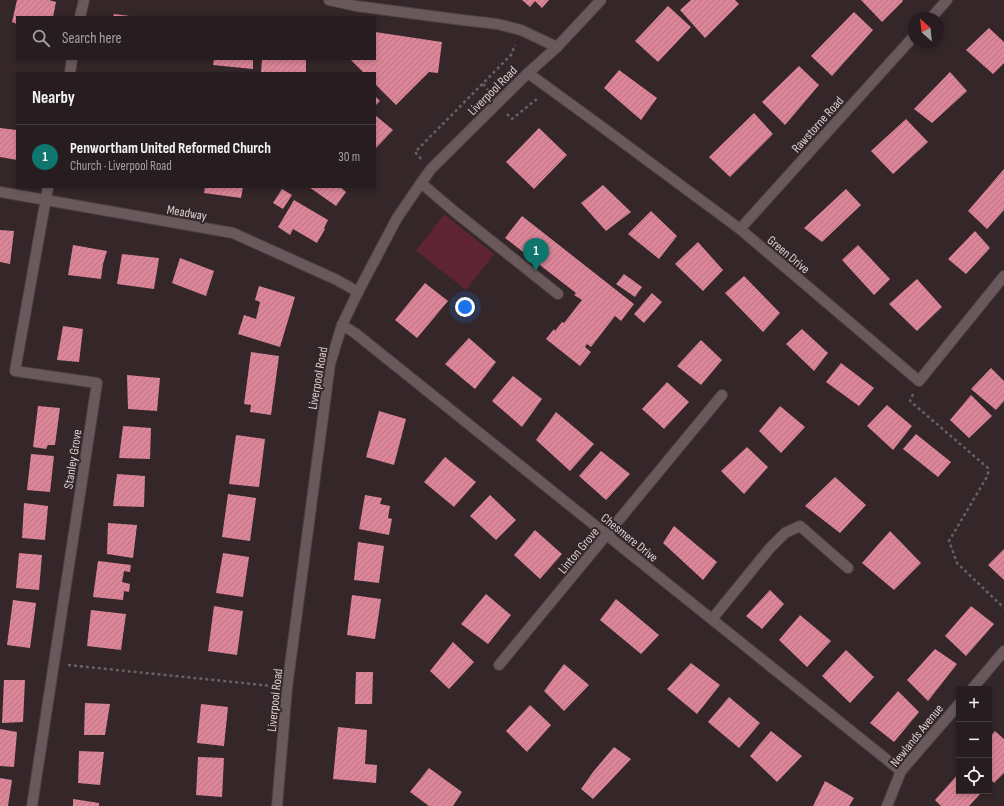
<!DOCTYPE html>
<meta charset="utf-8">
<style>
:root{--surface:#271c1f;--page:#2f2528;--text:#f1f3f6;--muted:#a4a1a4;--line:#433a3d;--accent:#0f766e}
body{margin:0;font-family:"Sofia Sans Condensed",sans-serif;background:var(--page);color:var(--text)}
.controls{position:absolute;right:12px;bottom:12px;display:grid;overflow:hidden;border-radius:0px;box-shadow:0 2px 6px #0003}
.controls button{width:36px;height:36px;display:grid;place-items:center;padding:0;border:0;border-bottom:1px solid var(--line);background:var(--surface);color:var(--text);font:20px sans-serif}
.compass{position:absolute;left:908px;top:12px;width:36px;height:36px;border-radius:50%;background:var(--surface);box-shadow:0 2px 6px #0003;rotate:333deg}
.you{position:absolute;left:465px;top:307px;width:14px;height:14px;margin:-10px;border:3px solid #fff;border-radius:50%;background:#1a73e8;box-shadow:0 0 0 6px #1a73e833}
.badge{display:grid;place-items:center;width:26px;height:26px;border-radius:50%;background:var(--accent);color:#fff;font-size:13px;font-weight:700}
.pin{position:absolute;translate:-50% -33px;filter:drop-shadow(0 1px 2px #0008)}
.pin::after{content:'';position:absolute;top:21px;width:14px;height:12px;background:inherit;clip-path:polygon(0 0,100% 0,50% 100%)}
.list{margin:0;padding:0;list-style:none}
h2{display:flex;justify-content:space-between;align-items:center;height:52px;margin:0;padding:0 16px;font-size:17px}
h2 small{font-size:13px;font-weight:400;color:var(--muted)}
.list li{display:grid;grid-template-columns:26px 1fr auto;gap:12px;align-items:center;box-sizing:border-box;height:64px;padding:0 16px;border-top:1px solid var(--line)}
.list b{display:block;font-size:15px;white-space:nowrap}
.list p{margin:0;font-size:13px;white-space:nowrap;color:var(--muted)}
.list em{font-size:13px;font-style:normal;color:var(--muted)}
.icon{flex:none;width:22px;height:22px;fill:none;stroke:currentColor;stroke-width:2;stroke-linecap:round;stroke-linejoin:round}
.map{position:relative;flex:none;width:1004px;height:806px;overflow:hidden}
.search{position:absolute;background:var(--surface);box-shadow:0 2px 6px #0003;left:16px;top:16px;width:360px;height:44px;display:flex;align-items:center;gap:10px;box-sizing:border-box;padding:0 14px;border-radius:0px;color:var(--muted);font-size:15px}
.panel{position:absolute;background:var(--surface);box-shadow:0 2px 6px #0003;left:16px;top:72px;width:360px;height:116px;border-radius:0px}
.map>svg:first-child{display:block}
.green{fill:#5e2433}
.building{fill:url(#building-hatch)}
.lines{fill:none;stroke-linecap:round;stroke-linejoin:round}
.minor-casing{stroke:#4d4143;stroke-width:12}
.path{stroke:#6c5f62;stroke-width:2.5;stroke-dasharray:3 3;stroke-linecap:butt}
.minor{stroke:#69595c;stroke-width:10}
.labels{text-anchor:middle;stroke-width:4;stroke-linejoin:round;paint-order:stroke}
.street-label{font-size:13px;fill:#d8cfd0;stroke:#342629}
</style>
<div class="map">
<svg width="1004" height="806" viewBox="0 0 1004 806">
<defs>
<pattern id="building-hatch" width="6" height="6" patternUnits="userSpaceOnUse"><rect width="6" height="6" fill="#dd8598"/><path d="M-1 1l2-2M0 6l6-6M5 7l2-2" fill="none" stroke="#b67382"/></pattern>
</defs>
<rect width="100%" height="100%" fill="#342629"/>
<path class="green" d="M444,214L494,254L466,290L416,251Z"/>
<g class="building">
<path d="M17,0H49L56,2L53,17H17V24L12,22Z"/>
<path d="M522,0H549L542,8L535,1L530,7Z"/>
<path d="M691,0H735L739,4L705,38L680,10Z"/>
<path d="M861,0H902L903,1L882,22Z"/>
<path d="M668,6L691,27L658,62L635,41Z"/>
<path d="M854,12L873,30L832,76L811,56Z"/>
<path d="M114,14L130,16V17H113Z"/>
<path d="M989,28L1004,42V63L993,74L966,50Z"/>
<path d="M375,32L442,42L438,73L429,72L396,105L375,84V73H364L350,59H375Z"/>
<path d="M214,59H253V69L213,65Z"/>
<path d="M262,59H306V73H261Z"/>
<path d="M799,66L819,85L785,125L762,102Z"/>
<path d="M619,70L657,98L641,120L604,88Z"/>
<path d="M950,72L967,91L932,123L914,109Z"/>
<path d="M375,96L380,101L375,106Z"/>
<path d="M754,113L773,134L730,177L709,157Z"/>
<path d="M375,115L393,130L375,149Z"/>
<path d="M906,119L928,142L893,174L871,151Z"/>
<path d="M0,128L17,130V160L0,157Z"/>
<path d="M539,128L567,155L534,189L506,162Z"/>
<path d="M1004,169V210L987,229L968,211Z"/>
<path d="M603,185L631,212L606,231L581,203Z"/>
<path d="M205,187H243L241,198L204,193Z"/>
<path d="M309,187H340L346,192L336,206Z"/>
<path d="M282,189L292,195L283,209L273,203Z"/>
<path d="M846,189L861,205L822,242L804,228Z"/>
<path d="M294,200L328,220L324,228L325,229L317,243L293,229L290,235L278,227Z"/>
<path d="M651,211L677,236L659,259L628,234Z"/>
<path d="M522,216L634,304L621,321L615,316L591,347L587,344L585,347L591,352L580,366L546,339L554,329L555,331L562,322L564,323L582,300L574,295L576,293L505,238Z"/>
<path d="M0,230L14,231L10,264L0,262Z"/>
<path d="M975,231L990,248L966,274L948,259Z"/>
<path d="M698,242L723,270L703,291L675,264Z"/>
<path d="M73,245L107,251L103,264L101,279L68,275Z"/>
<path d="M858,245L890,279L874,295L842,260Z"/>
<path d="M122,254L159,258L154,289L117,284Z"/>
<path d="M180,258L214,271L206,296L172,283Z"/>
<path d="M624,274L642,287L635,297L616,284Z"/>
<path d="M744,276L780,313L763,332L725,293Z"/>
<path d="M917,279L942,307L917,331L889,304Z"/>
<path d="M425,283L448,301L417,338L395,320Z"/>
<path d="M259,286L295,297L280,347L238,334L244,315L256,319L260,302L255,300Z"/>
<path d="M652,293L662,302L644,323L634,314Z"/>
<path d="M63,326L83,329L79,362L57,360Z"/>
<path d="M802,329L828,353L814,371L786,344Z"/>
<path d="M469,338L496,362L475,389L445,364Z"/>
<path d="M701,340L722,360L701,385L677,366Z"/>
<path d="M251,352L279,356L271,415L250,412L251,405L244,404Z"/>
<path d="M841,363L874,388L859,406L826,382Z"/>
<path d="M991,368L1004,381V401L996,410L971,389Z"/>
<path d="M127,375L160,378L157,411L128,409Z"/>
<path d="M513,376L542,399L522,427L492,401Z"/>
<path d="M667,382L689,402L664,429L642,409Z"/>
<path d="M971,395L992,416L969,438L950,420Z"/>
<path d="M887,405L912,426L893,450L867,426Z"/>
<path d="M38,406L60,408L55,445H48L46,449L33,447Z"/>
<path d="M780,406L805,427L781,453L759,431Z"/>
<path d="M379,411L406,419L394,465L366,457Z"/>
<path d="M556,412L594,444L570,471L536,440Z"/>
<path d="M123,426L151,428L150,459L119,458Z"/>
<path d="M916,434L951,462L938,477L903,449Z"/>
<path d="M236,435L265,439L259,487L229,484Z"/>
<path d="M747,447L768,467L744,494L721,471Z"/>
<path d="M601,451L630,474L606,500L579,476Z"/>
<path d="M31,454L54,456L50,492L27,490Z"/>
<path d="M445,457L476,482L454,507L424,482Z"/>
<path d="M117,474L145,476L144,507L113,506Z"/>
<path d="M835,477L866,505L840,533L805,506Z"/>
<path d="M228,494L256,498L250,541L222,537Z"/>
<path d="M365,495L382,498L380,504L390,506L388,518L392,519L389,535L359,529Z"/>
<path d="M490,495L516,520L496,540L470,516Z"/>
<path d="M24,503L48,506L45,540L22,538Z"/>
<path d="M108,523L137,525L133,558L107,554Z"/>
<path d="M674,526L717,562L703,580L663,543Z"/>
<path d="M535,530L562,554L540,579L514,555Z"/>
<path d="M890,531L921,563L894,590L862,563Z"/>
<path d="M358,542L384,546L379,583L354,580Z"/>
<path d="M1004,549V580L988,565Z"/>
<path d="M19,553L42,555L39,590L16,588Z"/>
<path d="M223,553L249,557L243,597L216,593Z"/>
<path d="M98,561L131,565L130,572L124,571L122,582L130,584L129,592L124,591L123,600L93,597Z"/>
<path d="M770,590L784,604L762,629L746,616Z"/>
<path d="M486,594L511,615L488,644L461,624Z"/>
<path d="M352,595L381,599L375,639L347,635Z"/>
<path d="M616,599L659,635L641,654L600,620Z"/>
<path d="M13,600L36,603L30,648L7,645Z"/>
<path d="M214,606L243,611L237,655L208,651Z"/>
<path d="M971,606L994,624L966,656L945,636Z"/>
<path d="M91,610L126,614L121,650L87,646Z"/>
<path d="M800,615L831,641L807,667L779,640Z"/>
<path d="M453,642L474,662L449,689L430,671Z"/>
<path d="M935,649L957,664L928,701L907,680Z"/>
<path d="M846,650L874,677L850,703L822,676Z"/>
<path d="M691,663L720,685L697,714L667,689Z"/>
<path d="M564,664L589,685L564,711L544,691Z"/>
<path d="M356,672H373L372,704H355Z"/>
<path d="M4,680H25L23,722L2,723Z"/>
<path d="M898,691L919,712L894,742L870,723Z"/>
<path d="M729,697L760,723L739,748L708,722Z"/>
<path d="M85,703L110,704L105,735H84Z"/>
<path d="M201,704L228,707L224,746L197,743Z"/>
<path d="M530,705L551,725L527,752L506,731Z"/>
<path d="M338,727L367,730L365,764L377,765L376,783L333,779Z"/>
<path d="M0,729L17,732L14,767L0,766Z"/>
<path d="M771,731L802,756L777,782L750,756Z"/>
<path d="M995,731L1004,739V773L994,783L989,777V738Z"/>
<path d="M614,747L631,759L593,799L581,789L593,772Z"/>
<path d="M79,751L104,752L100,785L78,783Z"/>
<path d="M198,757L224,758L222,797L196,795Z"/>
<path d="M429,768L462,792L453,806H429L410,792Z"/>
<path d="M959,773V791H980L982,792L969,806H941L935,800Z"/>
<path d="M0,778L12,780L8,806H0Z"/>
<path d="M825,781L854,798L849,806H813Z"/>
<path d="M73,799L99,803V806H73Z"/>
</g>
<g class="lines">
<g class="minor-casing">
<g id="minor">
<path d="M329,0L356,6L462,20L497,24L521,30L557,47"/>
<path d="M80,17L84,0"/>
<path d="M931,18L947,0"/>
<path d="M70,73L72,59"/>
<path d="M528,73L598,124L740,229L919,381L1004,276"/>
<path d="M421,183L455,212L558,294"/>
<path d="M0,192L233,233L337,280L358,292"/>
<path d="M740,229L914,36"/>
<path d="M342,325L355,333L901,771"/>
<path d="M712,619L770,548L785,533L800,526L848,568"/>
<path d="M499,665L722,395"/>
<path d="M972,689L1004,651"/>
<path d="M32,806L97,383L15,371L48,187"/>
<path d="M277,806L287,688L330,364L342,325L358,292L397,218L421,183L431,169L528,73L557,47L601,0"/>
<path d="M887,806L901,771L959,704"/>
</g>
</g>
<g class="path">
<path d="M483,84L489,91"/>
<path d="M507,114L512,119L538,98"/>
<path d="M421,159L415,152L511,55L515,45"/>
<path d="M913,394L910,401L988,468V475L949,541L957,563L1004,608"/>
<path d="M68,665L272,686"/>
</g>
<use href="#minor" class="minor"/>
</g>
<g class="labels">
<g class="street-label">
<text transform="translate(492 90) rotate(-45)" y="5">Liverpool Road</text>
<text transform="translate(817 124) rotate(-48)" y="5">Rawstorne Road</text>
<text transform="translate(187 212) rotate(10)" y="5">Meadway</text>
<text transform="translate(789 254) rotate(40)" y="5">Green Drive</text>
<text transform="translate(317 378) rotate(-80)" y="5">Liverpool Road</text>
<text transform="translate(72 459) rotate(-81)" y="5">Stanley Grove</text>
<text transform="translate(630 537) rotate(39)" y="5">Chesmere Drive</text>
<text transform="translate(578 550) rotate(-50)" y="5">Linton Grove</text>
<text transform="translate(274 700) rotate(-84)" y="5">Liverpool Road</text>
<text transform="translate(916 735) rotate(-51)" y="5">Newlands Avenue</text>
</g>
</g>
</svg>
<div class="controls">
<button>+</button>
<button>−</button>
<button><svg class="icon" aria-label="locate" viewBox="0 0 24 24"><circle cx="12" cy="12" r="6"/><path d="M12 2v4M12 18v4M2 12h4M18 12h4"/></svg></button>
</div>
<svg class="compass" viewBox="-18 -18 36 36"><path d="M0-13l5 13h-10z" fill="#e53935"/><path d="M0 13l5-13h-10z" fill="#a4a1a4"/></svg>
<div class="you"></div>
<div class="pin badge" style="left:536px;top:271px">1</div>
<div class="search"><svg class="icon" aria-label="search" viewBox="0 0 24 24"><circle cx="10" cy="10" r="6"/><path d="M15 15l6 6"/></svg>Search here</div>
<section class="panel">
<h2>Nearby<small></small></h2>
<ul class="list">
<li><span class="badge">1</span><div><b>Penwortham United Reformed Church</b><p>Church · Liverpool Road</p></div><em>30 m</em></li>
</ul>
</section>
</div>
